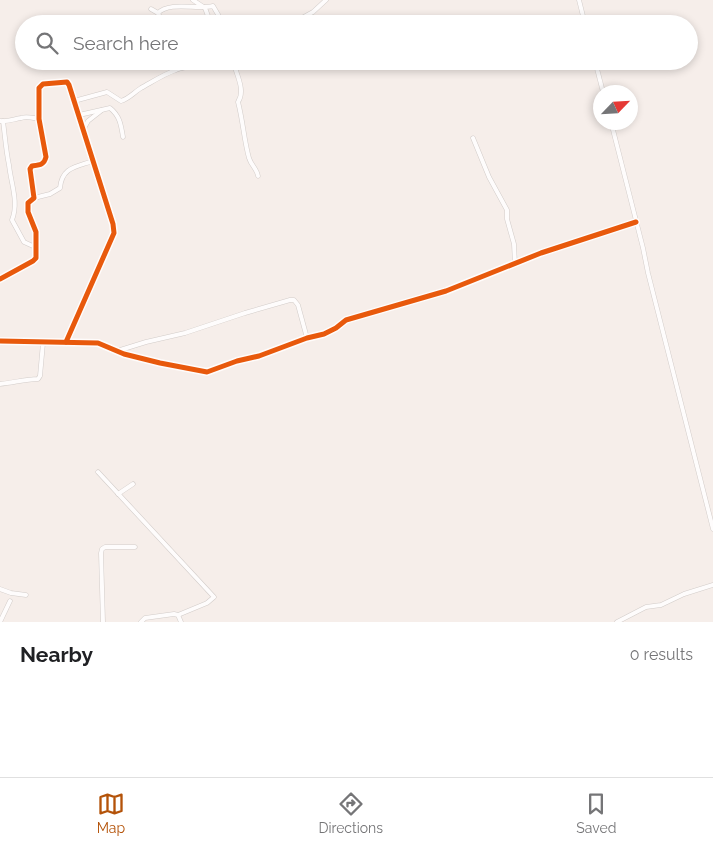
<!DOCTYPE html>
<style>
:root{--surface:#fff;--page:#f2f2f2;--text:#202124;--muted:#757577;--line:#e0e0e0;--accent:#b45309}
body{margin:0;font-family:Raleway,sans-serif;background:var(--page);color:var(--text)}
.compass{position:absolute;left:593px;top:85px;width:45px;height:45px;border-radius:50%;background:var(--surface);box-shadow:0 2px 8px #0003;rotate:65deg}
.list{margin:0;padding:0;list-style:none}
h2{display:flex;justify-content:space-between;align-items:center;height:65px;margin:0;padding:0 20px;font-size:21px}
h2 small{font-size:16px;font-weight:400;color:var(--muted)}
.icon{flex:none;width:28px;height:28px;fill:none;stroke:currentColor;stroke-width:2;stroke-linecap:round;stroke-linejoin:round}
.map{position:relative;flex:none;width:713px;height:622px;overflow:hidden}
.search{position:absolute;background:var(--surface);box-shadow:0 2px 8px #0003;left:15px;right:15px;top:15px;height:55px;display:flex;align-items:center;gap:12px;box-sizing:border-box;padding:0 18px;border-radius:28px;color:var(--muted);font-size:19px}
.sheet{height:155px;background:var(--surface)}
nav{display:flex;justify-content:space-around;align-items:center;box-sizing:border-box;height:70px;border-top:1px solid var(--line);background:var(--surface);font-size:14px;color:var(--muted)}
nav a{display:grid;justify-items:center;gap:2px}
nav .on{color:var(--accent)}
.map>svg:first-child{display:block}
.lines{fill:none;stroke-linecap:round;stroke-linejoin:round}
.street-casing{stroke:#d2ccc9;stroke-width:5}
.street{stroke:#fefcfc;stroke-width:4}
.cycleway-casing{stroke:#fffcfb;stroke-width:8}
.cycleway{stroke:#e8590c;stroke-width:5}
</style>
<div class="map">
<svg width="713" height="622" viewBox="0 0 713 622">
<rect width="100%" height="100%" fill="#f6eeea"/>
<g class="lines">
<g class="street-casing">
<g id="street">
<path d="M193,0L205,8L211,24"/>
<path d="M579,0L585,24"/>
<path d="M151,9L158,13L163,24"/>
<path d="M158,13C170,1 197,10 213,6L223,23"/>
<path d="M291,24L313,12L326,0"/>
<path d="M153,61L175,70"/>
<path d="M233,61C236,74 246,90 238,102C243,121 244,140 249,158C251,165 257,169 258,176"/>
<path d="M595,61L603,92"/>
<path d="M74,101L107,92L121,101C130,98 133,93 141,88C152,82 164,74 176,70C190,64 204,68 218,61"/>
<path d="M79,115L110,108C120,116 121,125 123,137"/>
<path d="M0,121C8,122 14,119 21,118C27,116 33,118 39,119"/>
<path d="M3,121C5,136 6,151 9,165C11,184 19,202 12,220L24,242L35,247"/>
<path d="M611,122L643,248L648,273L713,529"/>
<path d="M83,130L88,121L102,110"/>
<path d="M473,138L489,177L507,210V219L514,244L515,264"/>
<path d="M34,198L50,194L60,188C62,167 76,167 93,161"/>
<path d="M0,279L33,261L36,258V232L28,212V203L34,198L30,169L32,166C40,165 44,165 46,157L39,119V88L43,84L67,82L69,85L113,224L114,233L66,342"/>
<path d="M0,341L98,343L124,354L160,363L207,372L237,361L259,356L307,338L324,334L336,328L346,320L446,291L541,253L636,222"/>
<path d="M117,351L146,342L185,333L245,313L290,300H294L298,305L307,338"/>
<path d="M0,384C13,383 25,379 38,379L40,376L43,343"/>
<path d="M98,472L214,597L207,603L178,615"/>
<path d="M118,494L133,484"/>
<path d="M0,589L11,593L26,595"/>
<path d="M0,622L10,601"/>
<path d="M103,622L101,553L102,549L105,547H135"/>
<path d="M141,622L145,618L174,614L178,615L181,622"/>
<path d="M617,622L646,607L661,605L684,594L713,585"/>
</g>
</g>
<use href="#street" class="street"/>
<g class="cycleway-casing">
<g id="cycleway">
<path d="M0,279L33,261L36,258V232L28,212V203L34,198L30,169L32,166C40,165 44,165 46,157L39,119V88L43,84L67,82L69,85L113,224L114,233L66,342"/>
<path d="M0,341L98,343L124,354L160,363L207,372L237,361L259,356L307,338L324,334L336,328L346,320L446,291L541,253L636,222"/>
</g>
</g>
<use href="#cycleway" class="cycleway"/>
</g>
</svg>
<svg class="compass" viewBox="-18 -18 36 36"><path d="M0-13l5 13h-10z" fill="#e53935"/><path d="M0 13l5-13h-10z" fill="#757577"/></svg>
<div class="search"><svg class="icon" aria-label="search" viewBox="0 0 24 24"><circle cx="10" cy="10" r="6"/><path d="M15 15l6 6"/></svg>Search here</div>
</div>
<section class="sheet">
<h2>Nearby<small>0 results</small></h2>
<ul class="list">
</ul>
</section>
<nav>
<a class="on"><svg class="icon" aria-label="map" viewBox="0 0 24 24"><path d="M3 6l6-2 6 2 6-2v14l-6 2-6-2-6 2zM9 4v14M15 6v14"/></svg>Map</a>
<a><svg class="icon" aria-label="directions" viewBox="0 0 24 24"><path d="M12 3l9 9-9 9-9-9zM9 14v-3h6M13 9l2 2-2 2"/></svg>Directions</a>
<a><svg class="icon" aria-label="saved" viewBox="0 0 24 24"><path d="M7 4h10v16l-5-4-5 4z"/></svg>Saved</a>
</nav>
